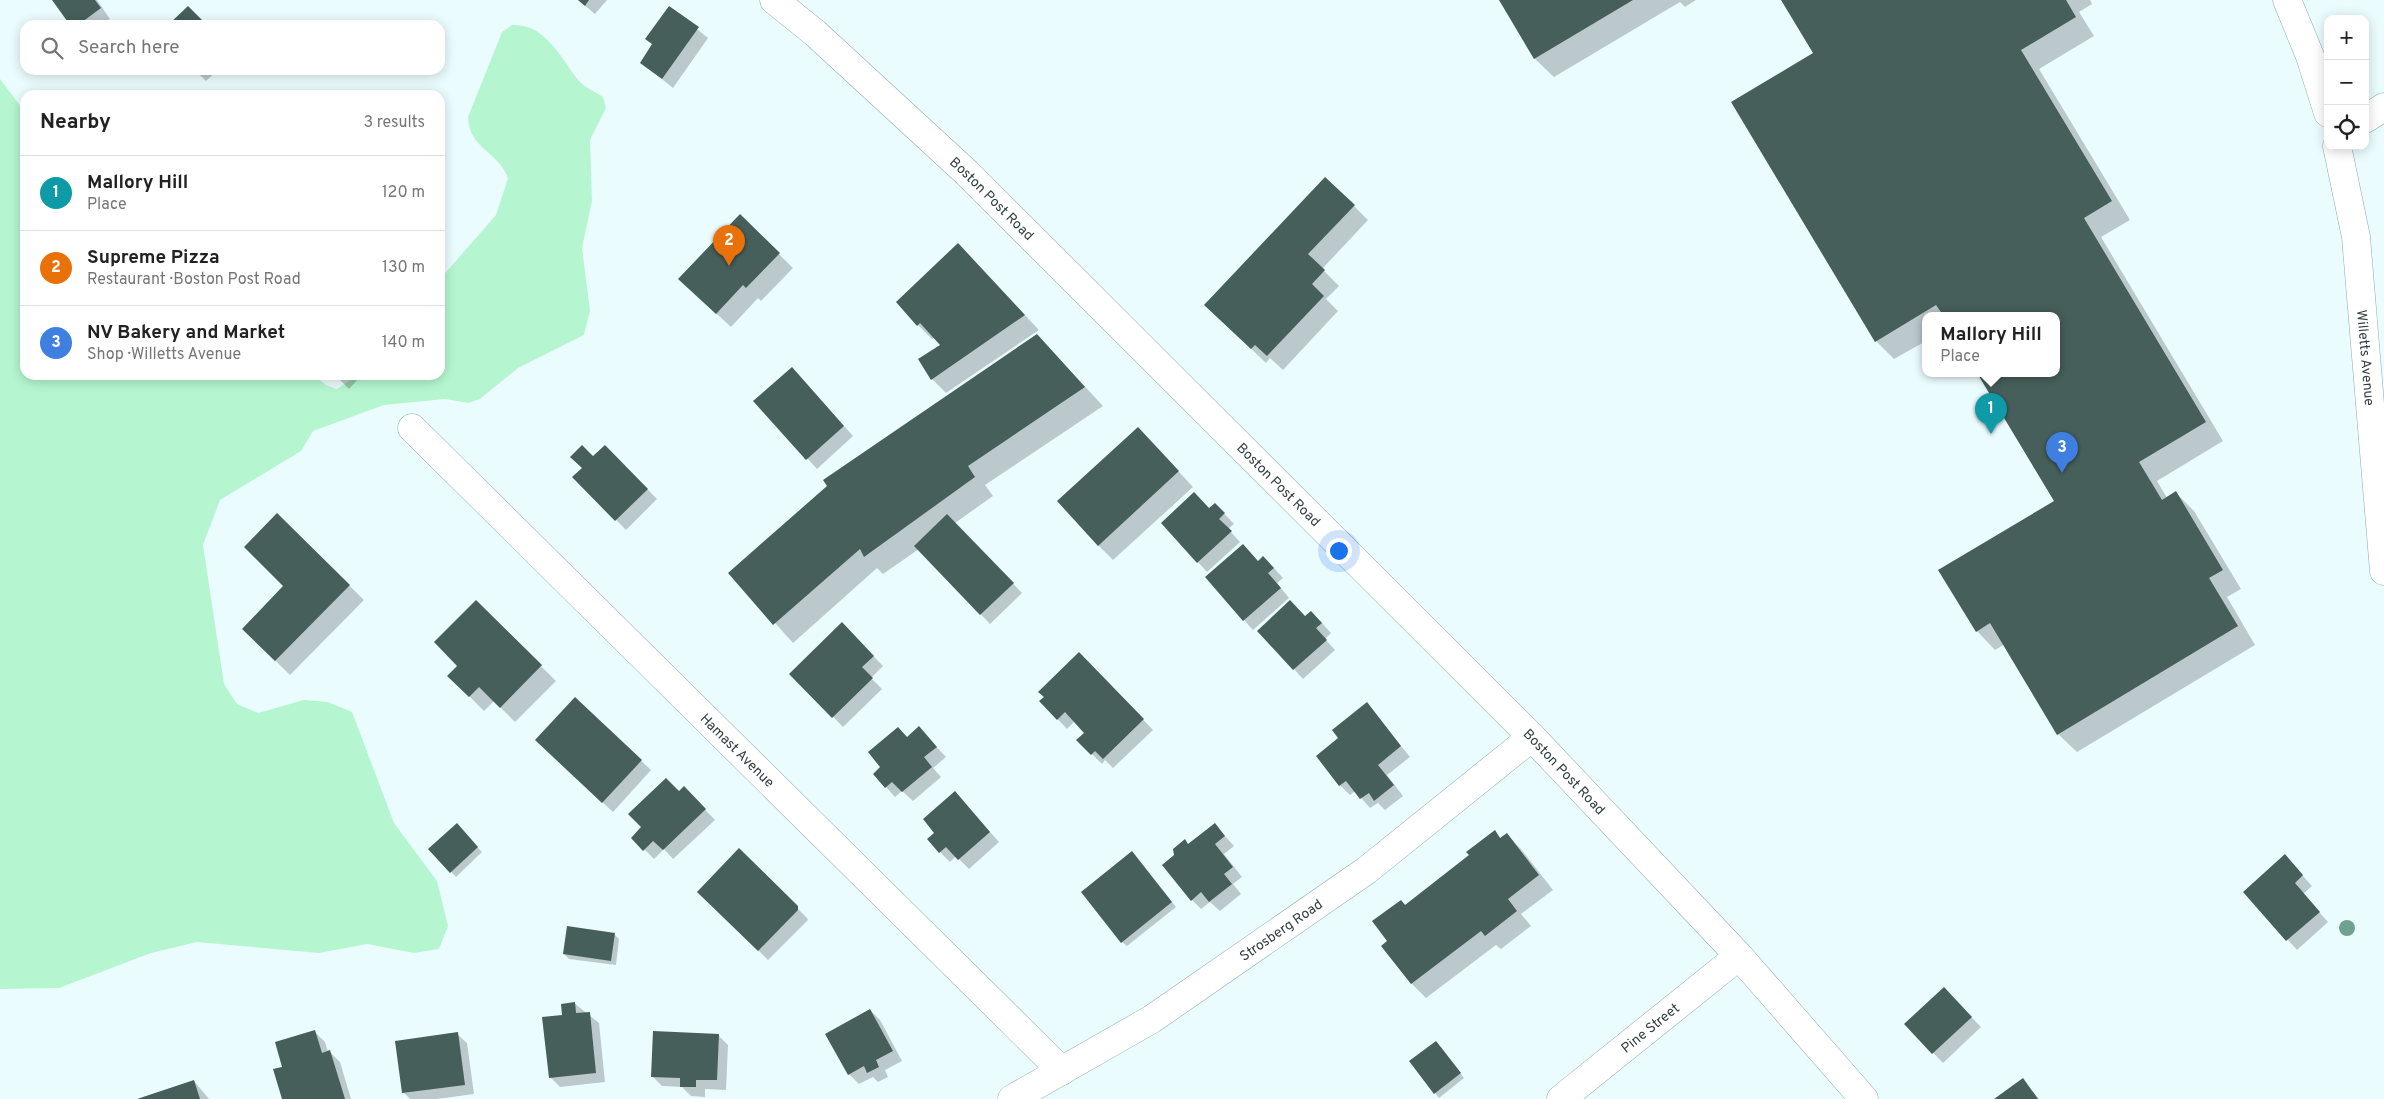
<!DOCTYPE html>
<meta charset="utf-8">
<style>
:root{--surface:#fff;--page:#f2f2f2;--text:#222;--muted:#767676;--line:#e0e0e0;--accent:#ea580c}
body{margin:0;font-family:Overpass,sans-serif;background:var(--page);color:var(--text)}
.controls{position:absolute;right:15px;top:15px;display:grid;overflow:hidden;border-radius:10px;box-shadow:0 2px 12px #0003}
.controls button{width:45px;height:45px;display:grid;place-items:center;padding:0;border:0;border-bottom:1px solid var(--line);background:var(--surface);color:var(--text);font:25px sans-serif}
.you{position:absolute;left:1338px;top:550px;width:18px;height:18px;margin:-12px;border:4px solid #fff;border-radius:50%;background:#1a73e8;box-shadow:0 0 0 8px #1a73e833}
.badge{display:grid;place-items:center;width:32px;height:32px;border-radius:50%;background:var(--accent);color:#fff;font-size:16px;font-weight:700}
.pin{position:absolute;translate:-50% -41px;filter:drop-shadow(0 1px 2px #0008)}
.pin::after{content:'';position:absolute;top:26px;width:18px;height:15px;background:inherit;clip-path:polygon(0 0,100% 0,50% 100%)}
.popup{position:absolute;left:1922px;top:312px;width:138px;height:65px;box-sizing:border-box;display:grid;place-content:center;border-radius:10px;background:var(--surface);filter:drop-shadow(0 1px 4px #0005);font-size:16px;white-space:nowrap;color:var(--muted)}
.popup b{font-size:19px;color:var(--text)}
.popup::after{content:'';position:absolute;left:50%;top:100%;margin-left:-10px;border:10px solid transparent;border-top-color:var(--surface)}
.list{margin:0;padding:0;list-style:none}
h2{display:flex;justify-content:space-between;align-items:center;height:65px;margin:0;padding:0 20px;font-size:21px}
h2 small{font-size:16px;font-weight:400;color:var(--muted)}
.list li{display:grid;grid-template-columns:32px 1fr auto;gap:15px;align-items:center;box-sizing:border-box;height:75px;padding:0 20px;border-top:1px solid var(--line)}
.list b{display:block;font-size:19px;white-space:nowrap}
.list p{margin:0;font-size:16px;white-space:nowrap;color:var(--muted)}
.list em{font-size:16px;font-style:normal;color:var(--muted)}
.icon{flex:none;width:28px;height:28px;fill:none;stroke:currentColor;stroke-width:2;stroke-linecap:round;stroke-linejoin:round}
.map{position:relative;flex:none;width:2384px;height:1099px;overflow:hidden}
.search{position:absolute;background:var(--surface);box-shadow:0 2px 12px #0003;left:20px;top:20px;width:425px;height:55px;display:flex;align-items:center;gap:12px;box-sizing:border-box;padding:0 18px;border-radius:15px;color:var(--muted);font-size:19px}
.panel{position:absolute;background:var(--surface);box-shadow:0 2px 12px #0003;left:20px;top:90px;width:425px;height:290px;border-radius:15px}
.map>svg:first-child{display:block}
.green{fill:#b5f6d0}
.shadow{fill:#0003}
.building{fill:#465f5a}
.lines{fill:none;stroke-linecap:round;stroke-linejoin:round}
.street-casing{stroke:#8fabae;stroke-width:29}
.secondary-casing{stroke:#8fabae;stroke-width:29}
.primary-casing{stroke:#8fabae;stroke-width:29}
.street{stroke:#fff;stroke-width:28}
.secondary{stroke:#fff;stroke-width:28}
.primary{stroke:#fff;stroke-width:28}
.tree{fill:#6fa090}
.labels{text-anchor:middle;stroke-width:5;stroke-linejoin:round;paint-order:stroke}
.street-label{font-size:14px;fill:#333f40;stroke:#ebfcff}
</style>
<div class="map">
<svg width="2384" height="1099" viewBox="0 0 2384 1099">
<rect width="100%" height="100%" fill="#ebfcff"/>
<path class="green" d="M512,25C546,23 561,59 580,82C586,88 596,92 603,97L606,108L590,140L592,201L582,248L590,311L584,335L518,368L480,399L469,403L445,399L384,405L313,431L301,451L220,500L203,545L224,684L237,704L258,713L304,700L328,702L352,712L394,823L437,881L448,926L439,949L414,953L367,944L319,953L197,942L151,953L59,988L0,989V79L25,112V375H173L184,380L194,375H313L326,385L337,389L358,375H440V279L496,215L508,178C498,151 469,149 468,117L502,32Z"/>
<g class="shadow">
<path d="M54,0H97L110,19L101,25H71Z"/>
<path d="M578,0H607L595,14Z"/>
<path d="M1500,0H1696L1685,7L1680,2L1554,77L1535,59Z"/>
<path d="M1783,0H2090L2092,4L2079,12L2094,36L2039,69L2130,220L2101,237L2223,441L2157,481L2167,498L2176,493L2194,511L2241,589L2227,597L2255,645L2077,752L2058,734L2005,644L1995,650L1977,631L2055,502L1978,373H2056V315H1926V341L1894,359L1876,341L1815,53Z"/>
<path d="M670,7L708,38L673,88L641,62L653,45L647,39Z"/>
<path d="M195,70H218L206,81Z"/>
<path d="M1354,206L1368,220L1322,269L1339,286L1326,299L1338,311L1283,370L1270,358L1266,363L1221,320Z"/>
<path d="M740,216L793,268L761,301L758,298L731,327L694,293Z"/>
<path d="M972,259L1039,330L946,393L932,379L942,345L935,337L932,339L918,325Z"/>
<path d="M1037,335L1103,406L985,485L993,496L955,523L1022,593L990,624L919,549L883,574L877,568L793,643L730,573L828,486Z"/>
<path d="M792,368L853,436L817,469L755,401Z"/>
<path d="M335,375H362L349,389Z"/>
<path d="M1152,443L1193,487L1113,560L1098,545Z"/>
<path d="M605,446L657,499L626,530L574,477Z"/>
<path d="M1215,504L1234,524L1228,529L1240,542L1207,572L1198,562L1210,509Z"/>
<path d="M277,514L364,600L290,675L243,629L285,586Z"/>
<path d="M1258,562L1273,567L1283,578L1277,583L1289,598L1253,630L1244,620Z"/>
<path d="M476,602L556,681L515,722L494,701L484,711L449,676L458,666Z"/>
<path d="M1305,618L1321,622L1331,633L1325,639L1335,650L1303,679L1294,669Z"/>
<path d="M842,624L883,666L871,678L882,689L843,727L791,674Z"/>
<path d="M1089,663L1153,730L1113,768L1105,760L1102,764L1078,740L1086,733L1075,721L1067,729L1041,701Z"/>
<path d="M575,699L651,770L613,812L546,750Z"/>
<path d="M1367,704L1410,757L1387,775L1403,796L1385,810L1378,803L1370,808L1355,791L1350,795L1340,785Z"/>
<path d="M898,728L908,738L919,728L946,757L933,768L941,777L913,801L902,791L895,797L886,787L882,767Z"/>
<path d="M684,788L715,820L673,859L664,849L654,859L633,838Z"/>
<path d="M955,793L999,842L969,869L956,856L950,862L940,852L936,833Z"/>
<path d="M1214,824L1234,846L1224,854L1242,877L1233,884L1241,894L1220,911L1210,902L1201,909L1192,900L1175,856L1185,841L1189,845Z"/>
<path d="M461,830L482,852L456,877L430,849Z"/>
<path d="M1495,832L1501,839L1507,835L1521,849L1553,890L1521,914L1531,926L1501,949L1496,945L1426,998L1412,984L1389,941L1401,901L1406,905L1471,856Z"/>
<path d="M739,850L807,918L808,920L768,960L699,892Z"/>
<path d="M2285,856L2312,886L2303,894L2328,922L2297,950L2245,892Z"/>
<path d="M1136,858L1176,907L1127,946L1122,942Z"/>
<path d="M614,934L619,939L616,965L569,959L564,954Z"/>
<path d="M1953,998L1981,1027L1943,1063L1905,1024Z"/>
<path d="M574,1003L599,1023L605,1082L560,1087L550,1077Z"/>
<path d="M870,1010L880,1020L902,1061L885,1070L888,1077L878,1082L873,1077L859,1084L849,1074L827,1034Z"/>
<path d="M315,1032L325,1042L328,1052H330L340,1062L351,1099H283V1067Z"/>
<path d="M457,1034L467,1043L474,1094L437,1099H410L403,1092Z"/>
<path d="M718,1035L728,1045L726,1090L705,1089V1097L691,1096L682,1087L662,1086L652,1076Z"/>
<path d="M1441,1047L1464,1078L1439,1098L1435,1093Z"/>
<path d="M2023,1080L2039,1099H1996Z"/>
<path d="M194,1081L209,1099H140Z"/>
</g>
<g class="building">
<path d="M52,0H95L101,8L78,25H70Z"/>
<path d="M578,0H589L585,6Z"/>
<path d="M1499,0H1633L1534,59Z"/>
<path d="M1781,0H2066L2076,17L2021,50L2112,201L2084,218L2206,422L2139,462L2162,500L2176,491L2223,570L2209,578L2238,626L2057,735L1990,623L1976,632L1938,570L2054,501L1977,373H2056V315H1943L1936,305L1875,342L1731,102L1813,53Z"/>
<path d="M188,6L207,25H168Z"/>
<path d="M669,6L699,27L662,79L640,63L652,44L645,39Z"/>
<path d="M1325,177L1355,205L1308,254L1325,270L1312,284L1324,296L1267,356L1255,345L1251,349L1204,305Z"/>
<path d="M740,214L780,253L746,288L743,285L716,314L678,279Z"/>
<path d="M958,243L1025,315L931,380L918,359L940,345L920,323L917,326L896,302Z"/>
<path d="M1037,334L1085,387L968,466L975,477L864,557L860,549L773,625L728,573L827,486L823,480Z"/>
<path d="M792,367L844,426L806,460L753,401Z"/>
<path d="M1138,427L1179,471L1098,546L1057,501Z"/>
<path d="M582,445L593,456L605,445L648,489L615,521L572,477L582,468L570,457Z"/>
<path d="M1194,492L1209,508L1215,503L1225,513L1219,519L1232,531L1197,563L1161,523Z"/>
<path d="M277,513L350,585L275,661L242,629L283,586L244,547Z"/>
<path d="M947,514L1014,583L980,615L914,546Z"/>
<path d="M1243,544L1258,561L1263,556L1274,568L1268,573L1281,588L1243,621L1205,577Z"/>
<path d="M476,600L542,665L500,708L479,687L469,697L447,676L457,666L434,642Z"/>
<path d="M1290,600L1305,616L1311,611L1322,623L1316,628L1327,640L1293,670L1257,631Z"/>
<path d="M842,622L874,656L862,667L873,678L832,718L789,674Z"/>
<path d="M1079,652L1144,719L1103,759L1095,751L1091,755L1076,740L1084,733L1065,712L1057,720L1039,701L1044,697L1038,692Z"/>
<path d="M575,697L642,760L602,803L535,740Z"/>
<path d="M1367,702L1401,746L1378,765L1394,785L1374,801L1369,793L1360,799L1346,781L1339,786L1316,756L1338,738L1332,730Z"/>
<path d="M919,726L937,747L924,757L932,767L902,792L892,782L885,788L873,774L880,767L868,752L898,727L907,737Z"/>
<path d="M666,778L679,791L684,786L706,809L663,850L653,841L643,851L631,838L641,827L628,814Z"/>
<path d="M955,791L990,832L958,860L946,847L939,853L927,839L934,833L923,819Z"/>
<path d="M457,823L478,847L450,873L428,849Z"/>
<path d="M1215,823L1225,836L1215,844L1233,867L1224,874L1232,884L1209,902L1201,892L1191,901L1162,865L1174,855L1173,849L1185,839L1188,844Z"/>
<path d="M1495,830L1500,838L1507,833L1539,875L1508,899L1517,911L1485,936L1481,931L1411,984L1381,946L1387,941L1372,921L1401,900L1405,905L1469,855L1466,852Z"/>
<path d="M739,848L798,906V910L758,951L697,892Z"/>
<path d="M1132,851L1172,902L1121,943L1081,892Z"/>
<path d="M2285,854L2303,875L2295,883L2320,912L2286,941L2243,892Z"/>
<path d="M567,926L615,933L611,961L563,954Z"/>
<path d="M1944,987L1972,1017L1932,1054L1904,1024Z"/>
<path d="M575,1002L576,1013L590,1012L596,1073L549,1078L542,1017L562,1015L561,1004Z"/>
<path d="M870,1009L893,1051L876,1060L879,1067L867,1073L864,1066L848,1075L825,1034Z"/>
<path d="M315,1030L322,1053L330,1050L345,1099H282L273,1069L282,1067L275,1042Z"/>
<path d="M653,1031L719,1034L717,1080H696V1087H680V1078L651,1077Z"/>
<path d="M458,1032L465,1085L402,1093L395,1041Z"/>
<path d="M1436,1041L1461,1073L1434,1094L1409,1061Z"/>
<path d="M2023,1078L2038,1099H1994Z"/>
<path d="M194,1080L200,1099H137Z"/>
</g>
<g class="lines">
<g class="street-casing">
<g id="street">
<path d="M2365,119L2384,107"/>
<path id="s1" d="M412,428L1062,1071"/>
<path id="s2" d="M1012,1099L1152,1019L1367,870L1532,737"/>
<path id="s3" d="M1561,1099L1739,956"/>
</g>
</g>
<g class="secondary-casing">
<g id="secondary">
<path d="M2287,0L2310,56L2328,113"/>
<path id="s4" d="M2337,146L2356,237L2384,571"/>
</g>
</g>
<g class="primary-casing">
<g id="primary">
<path id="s5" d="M774,0L815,33L967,173L1532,737L1739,956L1864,1099"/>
</g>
</g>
<use href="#street" class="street"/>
<use href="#secondary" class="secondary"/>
<use href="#primary" class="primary"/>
</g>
<circle class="tree" cx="2347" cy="928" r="8"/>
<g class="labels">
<g class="street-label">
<text dy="5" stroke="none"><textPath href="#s5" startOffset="295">Boston Post Road</textPath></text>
<text dy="5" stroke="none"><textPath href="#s4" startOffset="214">Willetts Avenue</textPath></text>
<text dy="5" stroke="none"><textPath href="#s5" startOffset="700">Boston Post Road</textPath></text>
<text dy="5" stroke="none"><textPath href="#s1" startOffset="458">Hamast Avenue</textPath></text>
<text dy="5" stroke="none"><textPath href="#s5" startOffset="1105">Boston Post Road</textPath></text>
<text dy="5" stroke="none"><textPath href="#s2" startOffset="318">Strosberg Road</textPath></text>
<text dy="5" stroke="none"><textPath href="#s3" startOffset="114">Pine Street</textPath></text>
</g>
</g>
</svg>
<div class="controls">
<button>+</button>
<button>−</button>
<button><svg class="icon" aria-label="locate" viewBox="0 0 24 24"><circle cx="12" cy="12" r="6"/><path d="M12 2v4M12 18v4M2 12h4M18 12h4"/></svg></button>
</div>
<div class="you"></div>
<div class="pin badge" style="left:1991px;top:434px;background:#0f9aa8">1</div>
<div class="popup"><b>Mallory Hill</b>Place</div>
<div class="pin badge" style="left:729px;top:266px;background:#e8710a">2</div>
<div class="pin badge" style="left:2062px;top:473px;background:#3f7fe0">3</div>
<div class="search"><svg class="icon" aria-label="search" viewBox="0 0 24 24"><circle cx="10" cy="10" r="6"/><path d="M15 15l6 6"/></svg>Search here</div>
<section class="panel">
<h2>Nearby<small>3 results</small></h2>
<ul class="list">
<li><span class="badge" style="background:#0f9aa8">1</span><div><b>Mallory Hill</b><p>Place</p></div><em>120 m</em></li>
<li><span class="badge" style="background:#e8710a">2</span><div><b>Supreme Pizza</b><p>Restaurant · Boston Post Road</p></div><em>130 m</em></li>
<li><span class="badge" style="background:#3f7fe0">3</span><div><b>NV Bakery and Market</b><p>Shop · Willetts Avenue</p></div><em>140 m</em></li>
</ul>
</section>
</div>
